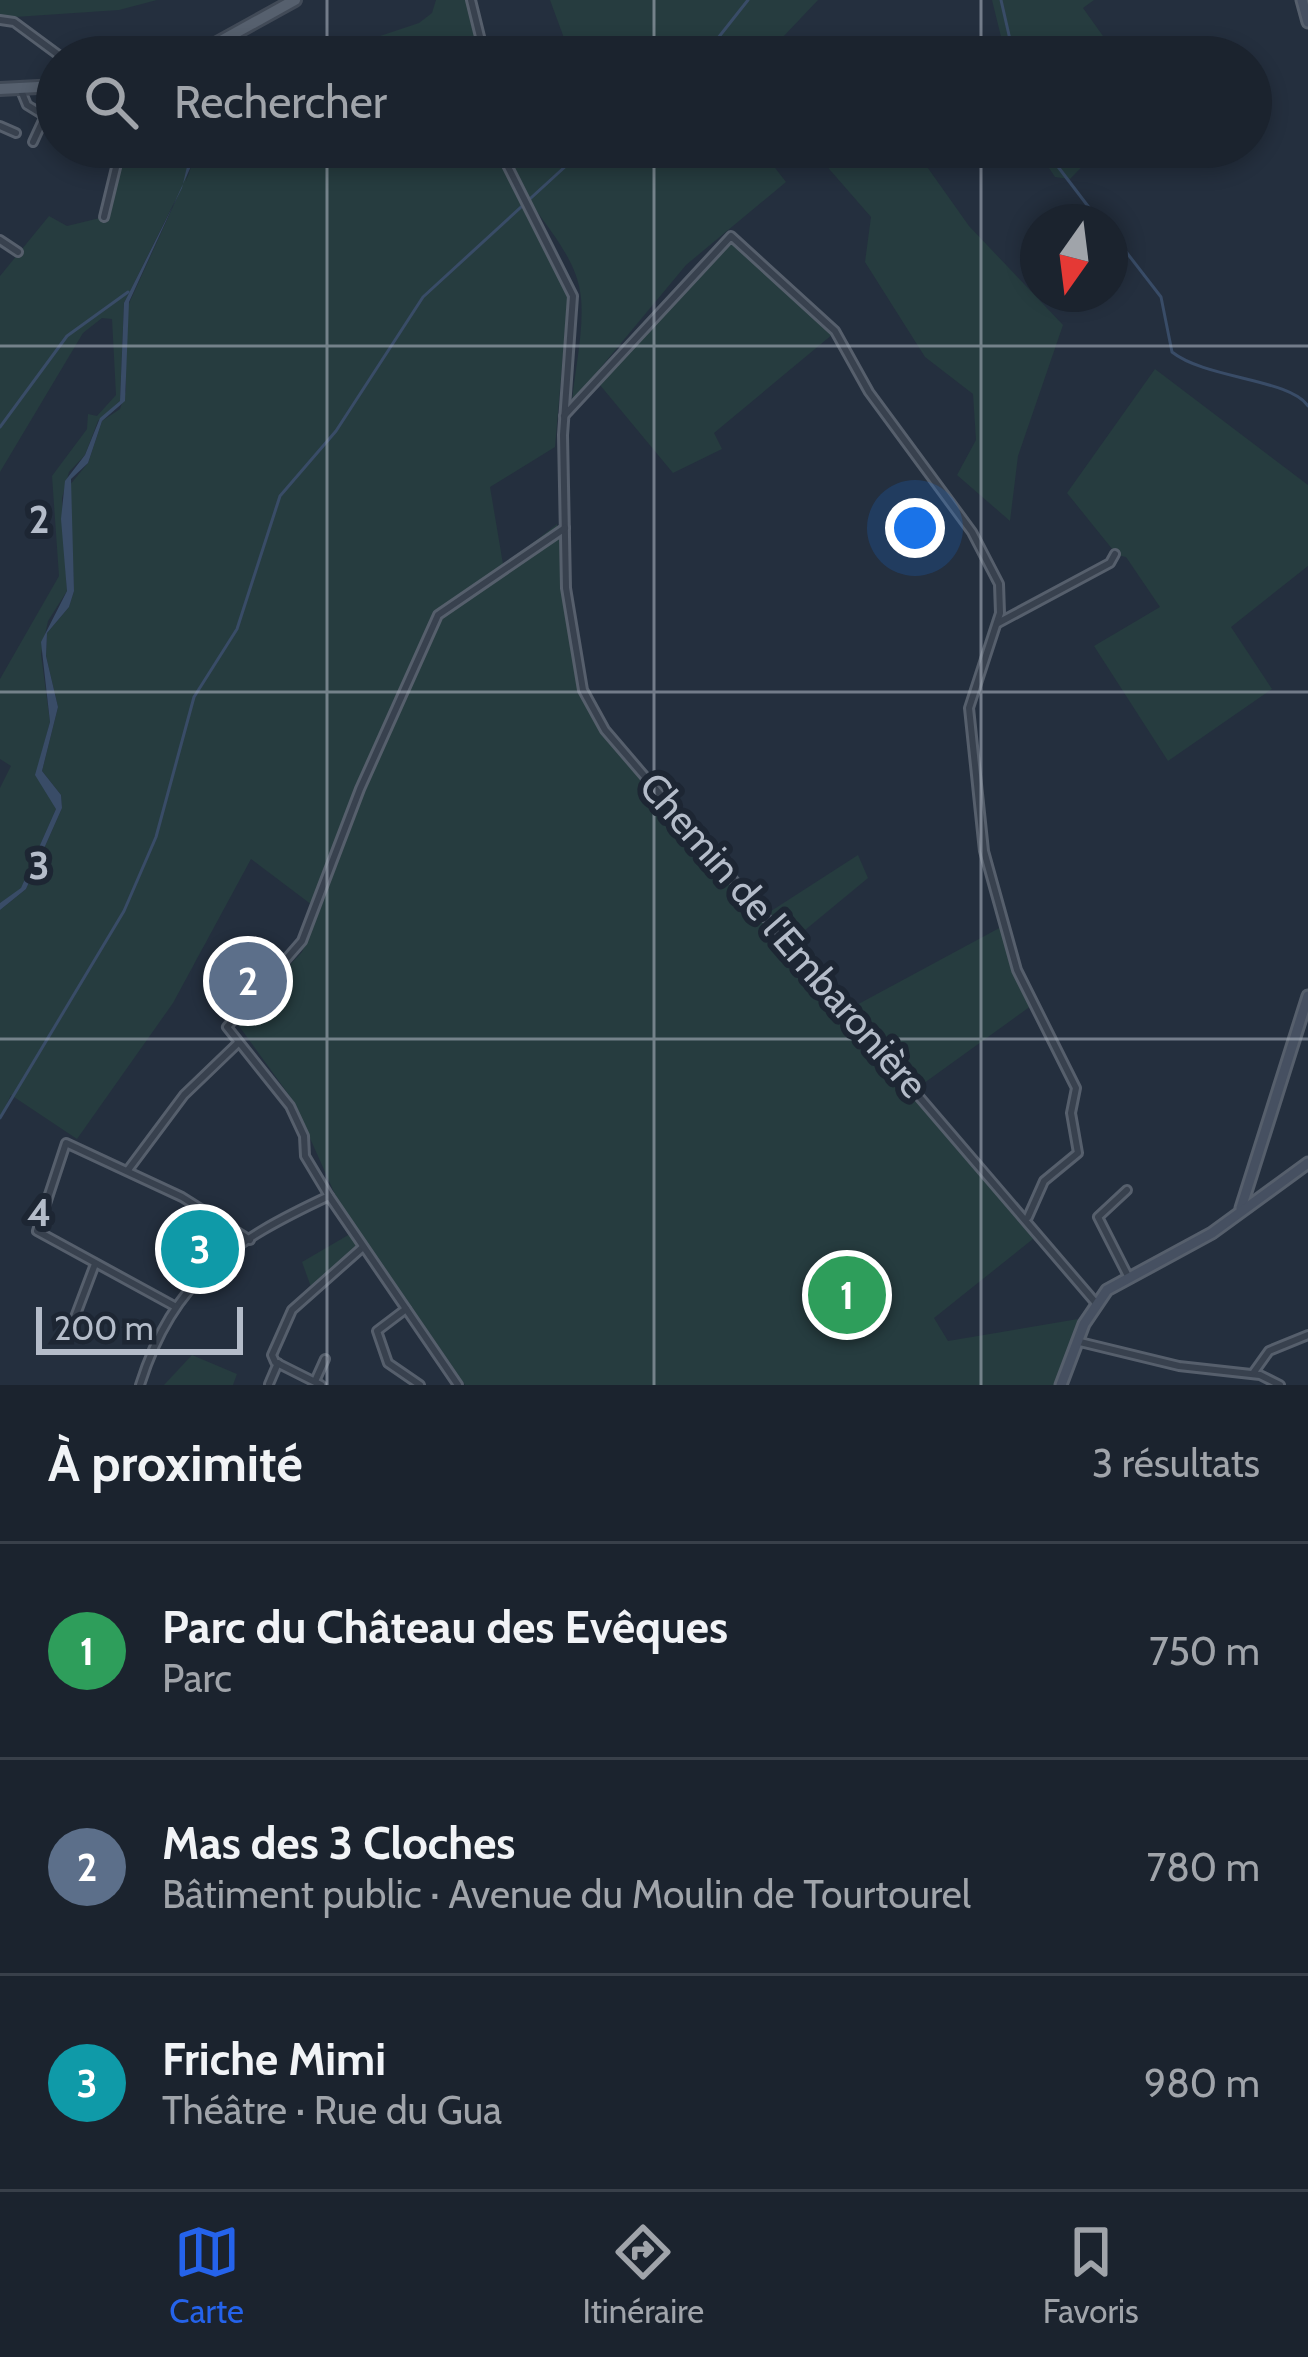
<!DOCTYPE html>
<html lang="fr">
<meta charset="utf-8">
<style>
:root{--surface:#1b232e;--page:#242b36;--text:#f1f3f6;--muted:#a0a4aa;--line:#39404a;--accent:#2563eb}
body{margin:0;font-family:Cabin,sans-serif;background:var(--page);color:var(--text)}
.compass{position:absolute;left:1020px;top:204px;width:108px;height:108px;border-radius:50%;background:var(--surface);box-shadow:0 6px 18px #0003;rotate:194deg}
.scale{position:absolute;left:36px;bottom:30px;width:207px;box-sizing:border-box;padding-left:12px;border:6px solid #b4bcc9;border-top:0;font-size:33px;line-height:42px;white-space:nowrap;color:#b4bcc9;-webkit-text-stroke:9px #1d2633;paint-order:stroke}
.you{position:absolute;left:915px;top:528px;width:42px;height:42px;margin:-30px;border:9px solid #fff;border-radius:50%;background:#1a73e8;box-shadow:0 0 0 18px #1a73e833}
.badge{display:grid;place-items:center;width:78px;height:78px;border-radius:50%;background:var(--accent);color:#fff;font-size:39px;font-weight:700}
.pin{position:absolute;translate:-50% -50%;border:6px solid #fff;box-shadow:0 3px 12px #0006}
.list{margin:0;padding:0;list-style:none}
h2{display:flex;justify-content:space-between;align-items:center;height:156px;margin:0;padding:0 48px;font-size:51px}
h2 small{font-size:39px;font-weight:400;color:var(--muted)}
.list li{display:grid;grid-template-columns:78px 1fr auto;gap:36px;align-items:center;box-sizing:border-box;height:216px;padding:0 48px;border-top:3px solid var(--line)}
.list b{display:block;font-size:45px;white-space:nowrap}
.list p{margin:0;font-size:39px;white-space:nowrap;color:var(--muted)}
.list em{font-size:39px;font-style:normal;color:var(--muted)}
.icon{flex:none;width:66px;height:66px;fill:none;stroke:currentColor;stroke-width:2;stroke-linecap:round;stroke-linejoin:round}
.map{position:relative;flex:none;width:1308px;height:1385px;overflow:hidden}
.search{position:absolute;background:var(--surface);box-shadow:0 6px 18px #0003;left:36px;right:36px;top:36px;height:132px;display:flex;align-items:center;gap:30px;box-sizing:border-box;padding:0 42px;border-radius:66px;color:var(--muted);font-size:45px}
.sheet{height:804px;background:var(--surface)}
nav{display:flex;justify-content:space-around;align-items:center;box-sizing:border-box;height:168px;border-top:3px solid var(--line);background:var(--surface);font-size:33px;color:var(--muted)}
nav a{display:grid;justify-items:center;gap:6px}
nav .on{color:var(--accent)}
.map>svg:first-child{display:block}
.green{fill:#263c3f}
.water{fill:#394c67}
.lines{fill:none;stroke-linecap:round;stroke-linejoin:round}
.stream{stroke:#394c67;stroke-width:3}
.street-casing{stroke:#565f6c;stroke-width:12}
.secondary-casing{stroke:#565f6c;stroke-width:15}
.primary-casing{stroke:#414a57;stroke-width:16}
.street{stroke:#38414e;stroke-width:6}
.secondary{stroke:#465061;stroke-width:9}
.primary{stroke:#56606e;stroke-width:10}
.grid{fill:none;stroke:#b4bcc9;stroke-width:3;stroke-opacity:0.55}
.labels{text-anchor:middle;stroke-width:12;stroke-linejoin:round;paint-order:stroke}
.street-label{font-size:39px;fill:#b4bcc9;stroke:#1d2633}
.grid-label{font-size:39px;text-anchor:middle;font-weight:bold;fill:#b4bcc9;stroke:#1d2633;stroke-width:12;stroke-linejoin:round;paint-order:stroke}
</style>
<div class="map">
<svg width="1308" height="1385" viewBox="0 0 1308 1385">
<rect width="100%" height="100%" fill="#242f3e"/>
<g class="green">
<path d="M0,0H157L119,10L0,18Z"/>
<path d="M436,0H466L481,57H317L419,23L432,13Z"/>
<path d="M550,0H818L764,57H571Z"/>
<path d="M992,0H1094L1083,8L1118,57H1006Z"/>
<path d="M124,147H224L191,157L186,181L193,162L230,147H433L435,156L474,167L498,161L562,272L568,296L555,447L490,487L503,564L436,614L312,905L251,859L173,1003L77,1139L11,1095L0,1118V910L26,889L62,808L61,795L42,771L58,707L46,656L47,633L69,607L74,591L69,486L88,463L102,421L120,409L126,390V310L181,189L124,303L120,401L98,421L85,455L69,472L62,498L67,591L48,621L41,654L50,722L36,775L57,802L56,809L21,889L0,903V788L11,766L0,759V679L59,576L52,476L87,429L88,414L97,416L116,395L112,319L102,318L83,333L0,472V276L49,216L67,226L104,217Z"/>
<path d="M505,147H759L786,182L686,265L572,402C575,369 584,331 581,298C576,241 513,201 505,147Z"/>
<path d="M827,147H913L969,226L1063,325L1018,456L1010,521L957,475L976,440L973,394L925,357L865,262L871,217L817,155Z"/>
<path d="M1035,147H1101L1070,179L1055,177Z"/>
<path d="M724,244H737L833,334L714,433L722,449L673,473L600,385Z"/>
<path d="M1155,369L1308,485V566L1231,627L1272,689L1168,761L1094,646L1160,607L1126,557L1117,555L1067,493Z"/>
<path d="M557,524L580,691L603,732L1038,1235L934,1318L948,1341L1078,1319L1055,1385H465L337,1199L294,1102L236,1022L302,952L368,776L439,617Z"/>
<path d="M858,855L868,878L793,940L768,913Z"/>
<path d="M1003,926L1031,1006L920,1086L851,1008Z"/>
<path d="M350,1234L359,1246L311,1287L302,1262Z"/>
<path d="M192,1355L237,1374L233,1385H164Z"/>
</g>
<path class="water" d="M230,147L193,162L129,302L125,401L102,421L88,463L71,479L74,591L69,607L47,633L46,656L58,707L42,771L61,795L62,808L26,889L0,910V903L21,888L56,809L35,775L50,722L41,642L67,591L61,519L65,481L85,455L100,418L120,401L124,303L182,188L189,158Z"/>
<g class="lines">
<g class="stream">
<path d="M1001,0L1014,57"/>
<path d="M703,57L748,0"/>
<path d="M1043,147L1100,222"/>
<path d="M1110,231L1161,297L1172,352C1206,379 1291,379 1308,406"/>
<path d="M0,427L67,336L128,292"/>
<path d="M0,1118L124,911L156,837L194,697L237,629L280,496L336,431L423,297L568,164L595,147"/>
</g>
<g class="street-casing">
<g id="street">
<path d="M471,0L485,57"/>
<path d="M0,20L14,22L60,56"/>
<path d="M20,88L27,105L45,116L33,142"/>
<path d="M0,126L16,133"/>
<path d="M498,147L573,296L563,435L566,588L583,690L605,730L1095,1302"/>
<path d="M104,217L121,147"/>
<path d="M0,240L18,252"/>
<path d="M564,416L731,236L835,331L869,392L972,532L999,584L1000,613L969,708L984,851L1017,970L1076,1088L1071,1113L1078,1153L1044,1181L1028,1217"/>
<path d="M998,623L1110,563L1115,554"/>
<path d="M128,1170L184,1095L237,1044"/>
<path d="M1127,1190L1098,1217L1128,1276"/>
<path d="M176,1307L37,1231L66,1143L182,1197L250,1240"/>
<path d="M406,1309L377,1331L388,1363L420,1385"/>
<path d="M72,1325L95,1264"/>
<path d="M1080,1342L1179,1366L1260,1375L1280,1385"/>
<path d="M1254,1372L1269,1351L1308,1335"/>
<path d="M316,1379L325,1359"/>
<path d="M269,1384L278,1363"/>
<path d="M140,1385C173,1279 233,1241 329,1196"/>
<path d="M321,1385L275,1362L272,1355L292,1310L363,1247"/>
<path d="M458,1385L329,1196L305,1156L304,1136L290,1106L227,1027L302,941L360,789L438,615L565,528"/>
</g>
</g>
<g class="secondary-casing">
<g id="secondary">
<path d="M1302,0L1308,22"/>
<path d="M1241,1208L1308,996"/>
<path d="M1061,1385L1084,1324L1107,1290L1212,1233L1308,1163"/>
</g>
</g>
<g class="primary-casing">
<g id="primary">
<path d="M192,57L295,0"/>
<path d="M0,89L57,86"/>
</g>
</g>
<use href="#street" class="street"/>
<use href="#secondary" class="secondary"/>
<use href="#primary" class="primary"/>
</g>
<path class="grid" d="M327,0V57M654,0V57M981,0V57M327,147V1385M654,147V1385M981,147V1385M0,346H1308M0,692H1308M0,1039H1308"/>
<g class="labels">
<g class="street-label">
<text transform="translate(784 935) rotate(49)" y="14">Chemin de l'Embaronière</text>
</g>
</g>
<g class="grid-label">
<text x="39" y="533">2</text>
<text x="39" y="879">3</text>
<text x="39" y="1226">4</text>
</g>
</svg>
<svg class="compass" viewBox="-18 -18 36 36"><path d="M0-13l5 13h-10z" fill="#e53935"/><path d="M0 13l5-13h-10z" fill="#a0a4aa"/></svg>
<div class="scale">200 m</div>
<div class="you"></div>
<div class="pin badge" style="left:847px;top:1295px;background:#2e9e5b">1</div>
<div class="pin badge" style="left:248px;top:981px;background:#5c6f8a">2</div>
<div class="pin badge" style="left:200px;top:1249px;background:#0f9aa8">3</div>
<div class="search"><svg class="icon" aria-label="search" viewBox="0 0 24 24"><circle cx="10" cy="10" r="6"/><path d="M15 15l6 6"/></svg>Rechercher</div>
</div>
<section class="sheet">
<h2>À proximité<small>3 résultats</small></h2>
<ul class="list">
<li><span class="badge" style="background:#2e9e5b">1</span><div><b>Parc du Château des Evêques</b><p>Parc</p></div><em>750 m</em></li>
<li><span class="badge" style="background:#5c6f8a">2</span><div><b>Mas des 3 Cloches</b><p>Bâtiment public · Avenue du Moulin de Tourtourel</p></div><em>780 m</em></li>
<li><span class="badge" style="background:#0f9aa8">3</span><div><b>Friche Mimi</b><p>Théâtre · Rue du Gua</p></div><em>980 m</em></li>
</ul>
</section>
<nav>
<a class="on"><svg class="icon" aria-label="map" viewBox="0 0 24 24"><path d="M3 6l6-2 6 2 6-2v14l-6 2-6-2-6 2zM9 4v14M15 6v14"/></svg>Carte</a>
<a><svg class="icon" aria-label="directions" viewBox="0 0 24 24"><path d="M12 3l9 9-9 9-9-9zM9 14v-3h6M13 9l2 2-2 2"/></svg>Itinéraire</a>
<a><svg class="icon" aria-label="saved" viewBox="0 0 24 24"><path d="M7 4h10v16l-5-4-5 4z"/></svg>Favoris</a>
</nav>
